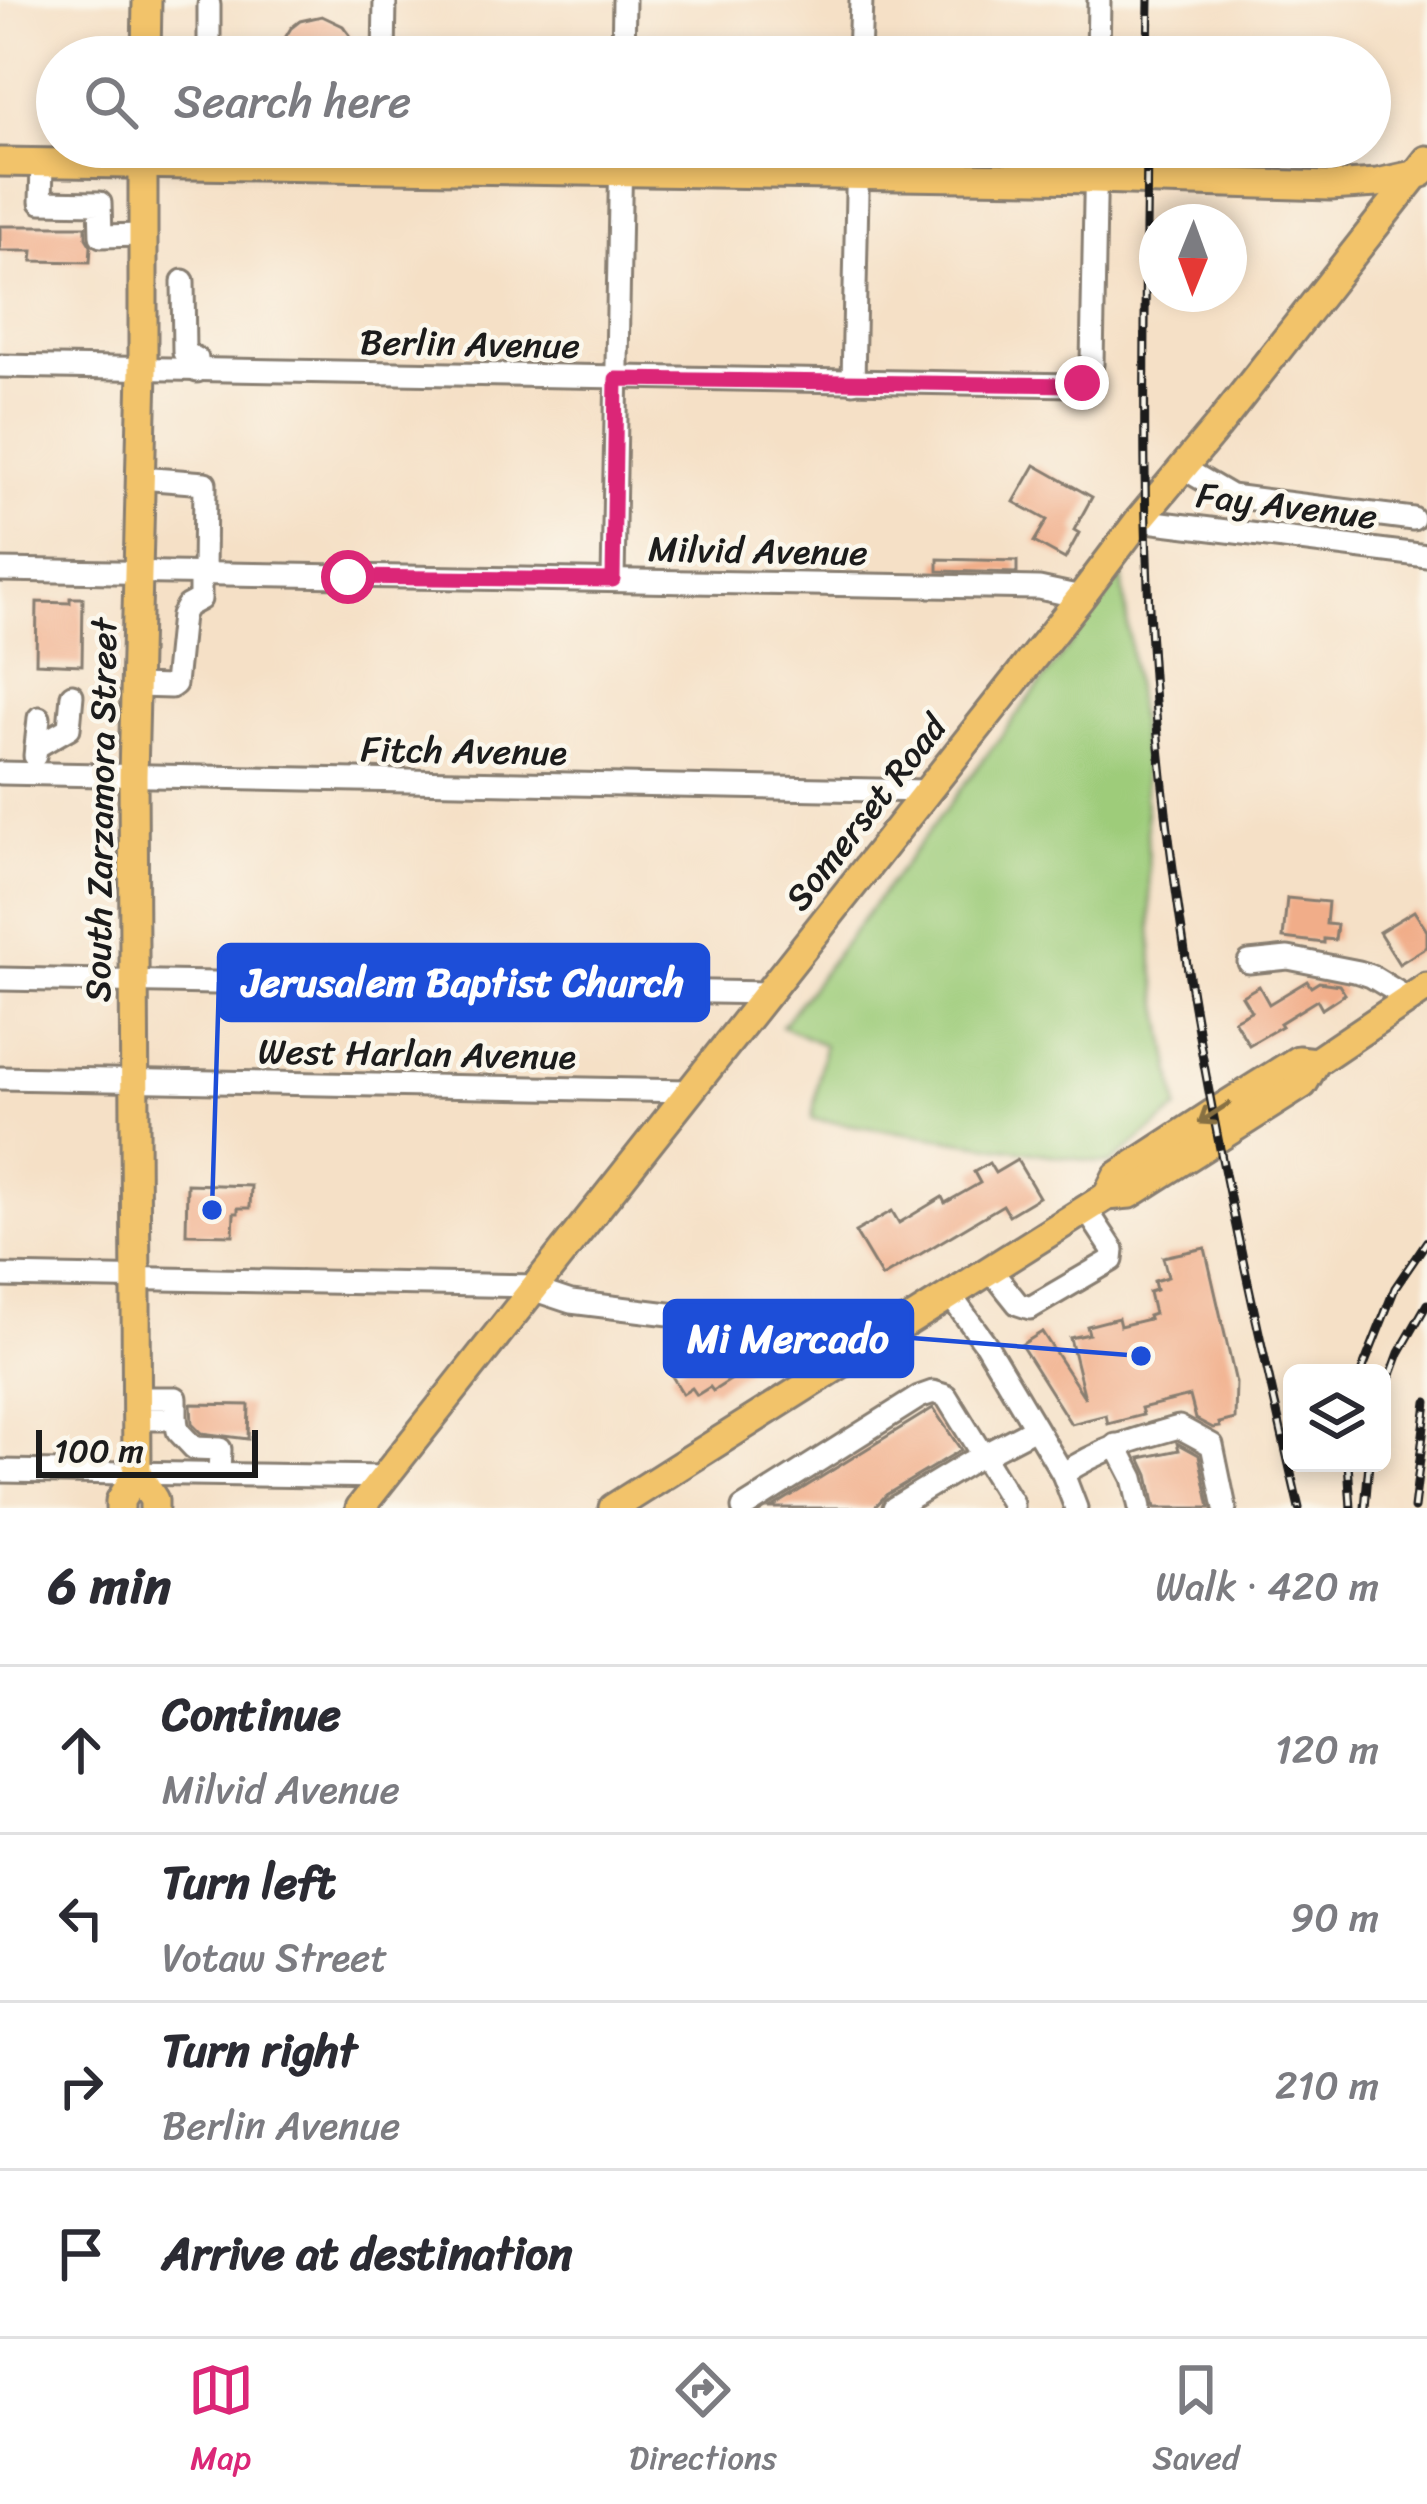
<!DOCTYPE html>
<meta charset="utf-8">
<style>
:root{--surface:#fff;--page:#f2f2f3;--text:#2b2b33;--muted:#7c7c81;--line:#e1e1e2;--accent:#db2777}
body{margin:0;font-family:Sriracha,sans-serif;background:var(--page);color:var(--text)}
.controls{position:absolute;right:36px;bottom:36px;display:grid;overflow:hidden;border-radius:18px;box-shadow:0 6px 18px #0003}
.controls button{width:108px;height:108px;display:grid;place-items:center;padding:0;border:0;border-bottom:3px solid var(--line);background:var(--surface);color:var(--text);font:60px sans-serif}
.compass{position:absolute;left:1139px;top:204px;width:108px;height:108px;border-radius:50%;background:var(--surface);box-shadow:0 6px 18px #0003;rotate:181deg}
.scale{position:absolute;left:36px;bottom:30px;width:222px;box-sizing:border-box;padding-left:12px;border:6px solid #1c1c1c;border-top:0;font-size:33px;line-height:42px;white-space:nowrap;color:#1c1c1c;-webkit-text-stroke:9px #fbf7ec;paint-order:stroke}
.stop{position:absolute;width:36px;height:36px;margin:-27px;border:9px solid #db2777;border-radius:50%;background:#fff}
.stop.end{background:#db2777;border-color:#fff;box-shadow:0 3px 12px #0008}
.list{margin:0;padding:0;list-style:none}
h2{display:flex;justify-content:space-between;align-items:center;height:156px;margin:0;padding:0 48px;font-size:51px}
h2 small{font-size:39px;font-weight:400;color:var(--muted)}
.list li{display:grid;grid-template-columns:78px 1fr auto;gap:36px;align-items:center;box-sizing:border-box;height:168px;padding:0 48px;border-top:3px solid var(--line)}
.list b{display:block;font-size:45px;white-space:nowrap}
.list p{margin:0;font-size:39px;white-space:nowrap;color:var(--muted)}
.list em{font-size:39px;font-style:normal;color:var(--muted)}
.icon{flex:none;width:66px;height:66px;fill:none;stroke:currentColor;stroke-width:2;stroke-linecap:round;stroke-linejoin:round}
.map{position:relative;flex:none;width:1427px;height:1508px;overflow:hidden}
.search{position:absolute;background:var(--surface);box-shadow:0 6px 18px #0003;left:36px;right:36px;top:36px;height:132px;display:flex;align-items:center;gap:30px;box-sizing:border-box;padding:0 42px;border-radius:66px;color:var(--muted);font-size:45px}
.sheet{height:828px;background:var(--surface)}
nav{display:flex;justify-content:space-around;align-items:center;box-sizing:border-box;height:168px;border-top:3px solid var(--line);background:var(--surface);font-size:33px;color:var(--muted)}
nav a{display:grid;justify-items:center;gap:6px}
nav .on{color:var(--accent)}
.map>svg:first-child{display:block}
.green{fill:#9ecc7a;stroke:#5d744b;stroke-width:3}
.building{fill:#f1ad89}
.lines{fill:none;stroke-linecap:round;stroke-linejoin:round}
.minor-casing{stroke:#887e71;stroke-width:27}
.major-casing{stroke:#887e71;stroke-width:33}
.minor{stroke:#fff;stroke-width:21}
.major{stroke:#f2c36a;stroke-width:27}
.rail-casing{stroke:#1c1c1c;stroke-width:9}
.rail{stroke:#fbf7ec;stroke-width:4.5;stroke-dasharray:14;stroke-linecap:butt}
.oneway{stroke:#877043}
.route{stroke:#db2777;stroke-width:15}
.labels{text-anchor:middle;stroke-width:9;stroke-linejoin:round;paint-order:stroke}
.street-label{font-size:36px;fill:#1c1c1c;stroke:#fbf7ec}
.leader{fill:none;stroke:#1d4ed8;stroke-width:4.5}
.callout-dot{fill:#1d4ed8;stroke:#fbf7ec;stroke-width:4.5}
.callout{fill:#1d4ed8;stroke:#1d4ed8;stroke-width:4.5}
.callout-label{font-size:39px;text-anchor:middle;font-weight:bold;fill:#fff}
</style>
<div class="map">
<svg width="1427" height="1508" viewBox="0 0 1427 1508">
<rect width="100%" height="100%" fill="#fbf7ec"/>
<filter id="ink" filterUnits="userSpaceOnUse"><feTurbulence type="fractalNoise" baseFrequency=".00833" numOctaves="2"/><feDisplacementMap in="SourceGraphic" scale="24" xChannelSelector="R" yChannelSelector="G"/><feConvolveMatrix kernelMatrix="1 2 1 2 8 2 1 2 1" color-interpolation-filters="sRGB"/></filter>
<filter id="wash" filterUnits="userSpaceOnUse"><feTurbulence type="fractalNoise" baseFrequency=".004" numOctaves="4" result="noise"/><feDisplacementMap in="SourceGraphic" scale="48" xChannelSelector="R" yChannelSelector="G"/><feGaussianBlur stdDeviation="2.7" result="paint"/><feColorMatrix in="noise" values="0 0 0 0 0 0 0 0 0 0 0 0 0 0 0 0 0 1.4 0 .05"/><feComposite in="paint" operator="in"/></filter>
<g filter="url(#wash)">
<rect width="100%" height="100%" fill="#f5e0c6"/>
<path class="green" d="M1122,576L1144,768L1153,964L1178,1109L1110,1164L812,1119L824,1045L782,1026Z"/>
<g id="blocks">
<g class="building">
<path d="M322,16L343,26L350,35L354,57H283L285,38L291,28L300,21Z"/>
<path d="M0,226H86V238L91,246L90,262L32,261L33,251H0Z"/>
<path d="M1035,465L1092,497L1074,530L1079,533L1065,559L1034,542L1047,520L1014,502Z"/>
<path d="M938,559L1017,561V573L938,571Z"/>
<path d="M70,598H83L82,665L36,663L37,602L70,603Z"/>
<path d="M1287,898L1328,902L1326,924L1337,925L1335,940L1324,939V943L1283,938Z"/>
<path d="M1414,911L1427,931V947L1399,964L1379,932Z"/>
<path d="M1307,981L1311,987L1319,982L1339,985L1345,994L1322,1009L1317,1000L1280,1023L1282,1026L1249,1045L1234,1020L1251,1011L1242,996L1259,986L1269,1004Z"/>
<path d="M1017,1160L1039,1197L1009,1215L1003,1205L882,1277L855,1232L892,1211L899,1223L942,1197L945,1203L980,1183L974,1172L989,1163L995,1173Z"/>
<path d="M187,1184L251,1186L250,1208H238V1213H234L233,1235L186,1234Z"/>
<path d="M1205,1248L1236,1383L1235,1419L1219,1423L1220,1427L1213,1428L1196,1419L1190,1396L1141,1408L1143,1415L1108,1424L1106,1415L1071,1424L1021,1345L1042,1332L1085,1398L1070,1338L1089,1334L1087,1326L1118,1318L1120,1326L1149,1319L1148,1316L1154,1314L1149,1292L1156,1290L1154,1281L1168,1277L1163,1257Z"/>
<path d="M726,1338L746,1370L713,1391L710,1387L697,1395L692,1388L683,1394L670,1373Z"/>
<path d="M191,1404L249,1405L248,1439L201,1433L192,1424Z"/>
<path d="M933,1408L961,1450L886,1495L874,1508H771Z"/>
<path d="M1177,1443L1199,1455L1210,1508H1155L1148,1475L1140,1458L1179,1450Z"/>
</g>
</g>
</g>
<g filter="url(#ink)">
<use href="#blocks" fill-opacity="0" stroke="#887e71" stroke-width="3"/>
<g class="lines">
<g class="minor-casing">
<g id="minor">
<path d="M209,5V57"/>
<path d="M384,57L385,0"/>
<path d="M623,57L624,0"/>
<path d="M859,57L861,0"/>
<path d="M1098,57L1099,0"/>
<path d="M42,163L41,202L100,203L101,236L143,235"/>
<path d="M183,281L184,352L197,359V371"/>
<path d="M0,366L1076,385C1086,382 1091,374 1092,364L1096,147"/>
<path d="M853,382L858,147"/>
<path d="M1183,468L1231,496L1413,519"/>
<path d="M140,478L205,483L204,574"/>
<path d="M1139,520L1427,556"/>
<path d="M0,570L1039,588L1081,597"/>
<path d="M613,580L621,147"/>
<path d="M136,686L171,687L175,684L182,615L187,606L200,599V573"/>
<path d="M36,747L69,728L72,695"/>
<path d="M35,756L39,718"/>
<path d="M0,773L927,791"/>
<path d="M1249,962L1288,958L1359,972L1371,976L1409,999"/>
<path d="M0,979L768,993"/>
<path d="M0,1078L690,1091"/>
<path d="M990,1269L1018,1304L1030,1308L1112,1260L1113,1250L1086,1209"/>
<path d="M0,1276L538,1286"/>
<path d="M535,1290L571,1302L800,1330L813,1335L845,1360"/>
<path d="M950,1295L985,1343L1063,1474L1076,1508"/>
<path d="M136,1398H176V1419"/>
<path d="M136,1419H176L178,1431L194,1448L220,1449L219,1474"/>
<path d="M1116,1445L1133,1478L1140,1508"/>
<path d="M0,1471L385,1477"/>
<path d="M1063,1474C1100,1449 1136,1439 1179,1427L1212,1445L1225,1508"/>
<path d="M743,1508L919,1397L933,1392L946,1396L1012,1503V1508"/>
<path d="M894,1508L970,1462L1035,1428"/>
</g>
</g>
<g class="major-casing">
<g id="major">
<path d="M146,57L147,0"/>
<path d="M0,162L1095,179L1330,186L1377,183L1422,173"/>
<path d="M1107,1196L1117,1176L1212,1114L1298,1060L1316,1062"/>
<path d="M137,1473L154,1500V1508"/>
<path d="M120,1508V1501L137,1473L133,776L143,370V151"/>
<path d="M360,1508L1081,597L1139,520L1217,427L1427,160"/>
<path d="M613,1508L1107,1196L1130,1194L1303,1084L1316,1062L1427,987"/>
</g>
</g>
<use href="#minor" class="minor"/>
<use href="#major" class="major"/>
<g class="rail-casing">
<g id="rail">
<path d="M1148,57L1149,0"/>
<path d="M1147,147C1145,332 1140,517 1155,702C1177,975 1237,1242 1299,1508"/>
<path d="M1361,1373L1395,1288L1427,1241"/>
<path d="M1382,1399L1399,1353L1427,1304"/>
<path d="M1348,1463L1351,1508"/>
<path d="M1365,1508L1369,1463"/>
<path d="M1414,1508L1427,1402"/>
</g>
</g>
<use href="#rail" class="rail"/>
</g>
<defs><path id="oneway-shaft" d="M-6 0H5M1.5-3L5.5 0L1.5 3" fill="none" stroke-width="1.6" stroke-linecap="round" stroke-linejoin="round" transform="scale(3)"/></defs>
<use class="oneway" href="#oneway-shaft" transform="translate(1214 1113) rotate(147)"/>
</g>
<g class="lines" filter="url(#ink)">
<path class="route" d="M348,577L613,580L616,379L1076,385L1082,383"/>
</g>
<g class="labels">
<g class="street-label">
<text transform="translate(470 343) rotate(1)" y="13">Berlin Avenue</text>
<text transform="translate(1287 505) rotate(7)" y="13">Fay Avenue</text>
<text transform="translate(758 550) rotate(1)" y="13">Milvid Avenue</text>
<text transform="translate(464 750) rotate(1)" y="13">Fitch Avenue</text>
<text transform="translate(100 810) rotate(-89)" y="13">South Zarzamora Street</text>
<text transform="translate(865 812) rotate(-52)" y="13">Somerset Road</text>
<text transform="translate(417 1053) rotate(1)" y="13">West Harlan Avenue</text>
</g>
</g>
<path class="leader" d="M212 1210L219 982M1141 1356L912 1338"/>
<g class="callout-dot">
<circle cx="212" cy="1210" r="12"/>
<circle cx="1141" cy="1356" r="12"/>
</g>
<g class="callout">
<rect x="219" y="945" width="489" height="75" rx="12"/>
<rect x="665" y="1301" width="247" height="75" rx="12"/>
</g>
<g class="callout-label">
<text x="463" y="996">Jerusalem Baptist Church</text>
<text x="788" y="1352">Mi Mercado</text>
</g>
</svg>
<div class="controls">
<button><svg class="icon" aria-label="layers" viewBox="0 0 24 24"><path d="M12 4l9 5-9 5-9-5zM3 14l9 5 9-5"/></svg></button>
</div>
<svg class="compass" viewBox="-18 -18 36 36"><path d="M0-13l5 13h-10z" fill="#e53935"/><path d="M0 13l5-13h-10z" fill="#7c7c81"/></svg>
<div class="scale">100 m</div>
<div class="stop" style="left:348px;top:577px"></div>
<div class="stop end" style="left:1082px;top:383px"></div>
<div class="search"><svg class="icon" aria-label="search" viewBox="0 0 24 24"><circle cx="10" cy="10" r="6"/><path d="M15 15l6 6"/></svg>Search here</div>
</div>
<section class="sheet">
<h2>6 min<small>Walk · 420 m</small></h2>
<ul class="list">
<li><svg class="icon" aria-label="ahead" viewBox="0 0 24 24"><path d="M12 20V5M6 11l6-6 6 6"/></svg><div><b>Continue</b><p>Milvid Avenue</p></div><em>120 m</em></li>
<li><svg class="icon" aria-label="left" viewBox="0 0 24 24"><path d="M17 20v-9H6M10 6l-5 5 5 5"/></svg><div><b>Turn left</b><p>Votaw Street</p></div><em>90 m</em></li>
<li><svg class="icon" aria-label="right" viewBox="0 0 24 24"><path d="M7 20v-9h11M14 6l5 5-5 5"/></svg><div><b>Turn right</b><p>Berlin Avenue</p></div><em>210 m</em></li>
<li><svg class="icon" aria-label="arrive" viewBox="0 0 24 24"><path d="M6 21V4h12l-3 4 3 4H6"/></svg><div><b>Arrive at destination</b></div></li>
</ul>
</section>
<nav>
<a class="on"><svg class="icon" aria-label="map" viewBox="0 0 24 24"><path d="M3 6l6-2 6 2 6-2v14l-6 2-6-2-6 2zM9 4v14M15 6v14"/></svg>Map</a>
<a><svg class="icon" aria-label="directions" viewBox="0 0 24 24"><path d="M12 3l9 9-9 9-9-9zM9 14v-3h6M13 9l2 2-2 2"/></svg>Directions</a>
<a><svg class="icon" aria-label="saved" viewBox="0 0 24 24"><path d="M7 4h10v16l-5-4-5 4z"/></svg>Saved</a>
</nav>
